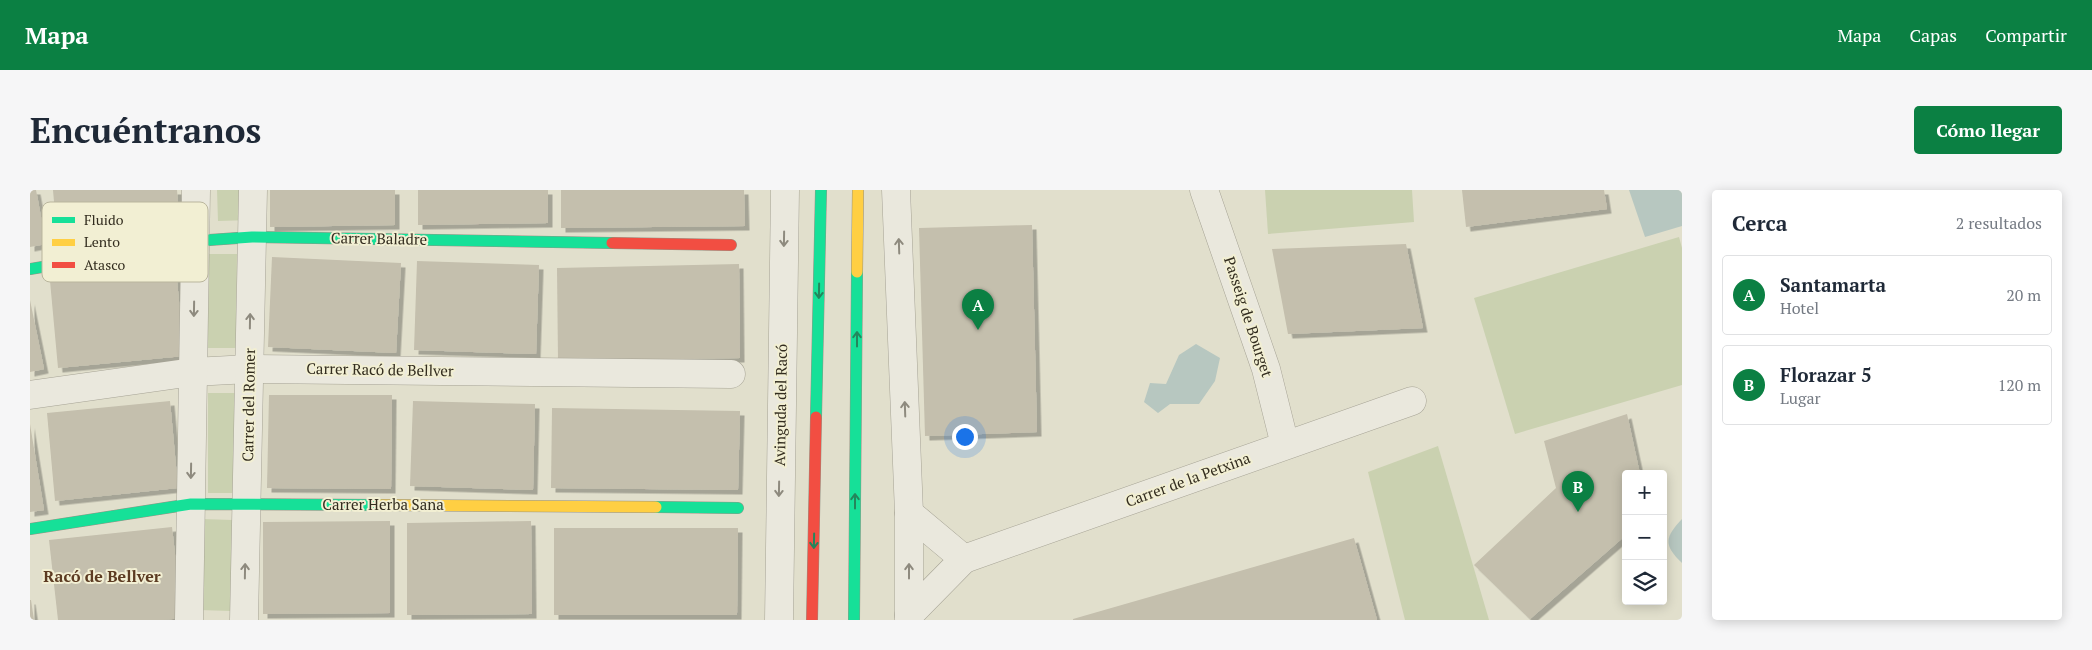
<!DOCTYPE html>
<html lang="es">
<meta charset="utf-8">
<style>
:root{--surface:#fff;--page:#f6f6f7;--text:#1f2937;--muted:#747a83;--line:#e0e1e3;--accent:#0b8043}
body{margin:0;font-family:"PT Serif",serif;background:var(--page);color:var(--text)}
.controls{position:absolute;right:15px;bottom:15px;display:grid;overflow:hidden;border-radius:5px;box-shadow:0 2px 12px #0003}
.controls button{width:45px;height:45px;display:grid;place-items:center;padding:0;border:0;border-bottom:1px solid var(--line);background:var(--surface);color:var(--text);font:25px sans-serif}
.you{position:absolute;left:934px;top:246px;width:18px;height:18px;margin:-12px;border:4px solid #fff;border-radius:50%;background:#1a73e8;box-shadow:0 0 0 8px #1a73e833}
.badge{display:grid;place-items:center;width:32px;height:32px;border-radius:50%;background:var(--accent);color:#fff;font-size:16px;font-weight:700}
.pin{position:absolute;translate:-50% -41px;filter:drop-shadow(0 1px 2px #0008)}
.pin::after{content:'';position:absolute;top:26px;width:18px;height:15px;background:inherit;clip-path:polygon(0 0,100% 0,50% 100%)}
.list{margin:0;padding:0;list-style:none}
h2{display:flex;justify-content:space-between;align-items:center;height:65px;margin:0;padding:0 20px;font-size:21px}
h2 small{font-size:16px;font-weight:400;color:var(--muted)}
.list li{display:grid;grid-template-columns:32px 1fr auto;gap:15px;align-items:center;box-sizing:border-box;height:80px;margin:0 10px 10px;padding:0 10px;border:1px solid var(--line);border-radius:5px}
.list b{display:block;font-size:19px;white-space:nowrap}
.list p{margin:0;font-size:16px;white-space:nowrap;color:var(--muted)}
.list em{font-size:16px;font-style:normal;color:var(--muted)}
.icon{flex:none;width:28px;height:28px;fill:none;stroke:currentColor;stroke-width:2;stroke-linecap:round;stroke-linejoin:round}
.map{position:relative;flex:none;width:1652px;height:430px;overflow:hidden;border-radius:5px}
header{display:flex;align-items:center;gap:30px;box-sizing:border-box;height:70px;padding:0 25px;background:var(--accent);color:#fff}
header strong{font-size:24px}
nav{display:flex;gap:28px;margin-inline-start:auto;font-size:18px}
.intro{display:flex;align-items:center;justify-content:space-between;box-sizing:border-box;height:120px;padding:0 30px}
h1{margin:0;font-size:35px}
.button{padding:12px 22px;border-radius:5px;background:var(--accent);color:#fff;font-size:18px;font-weight:700}
main{display:flex;gap:30px;padding:0 30px}
aside{flex:1;background:var(--surface);border-radius:5px;box-shadow:0 2px 12px #0003}
.map>svg:first-child{display:block}
.green{fill:#cad1b0}
.water{fill:#b7c7c0}
.building{fill:#c4bfad;filter:url(#shadow)}
.lines{fill:none;stroke-linecap:round;stroke-linejoin:round}
.street-casing{stroke:#a6a395;stroke-width:29}
.fast-casing{stroke:#969385;stroke-width:12}
.slow-casing{stroke:#969385;stroke-width:12}
.jam-casing{stroke:#969385;stroke-width:12}
.street{stroke:#eae8dd;stroke-width:28}
.fast{stroke:#16e098;stroke-width:11}
.slow{stroke:#ffcf43;stroke-width:11}
.jam{stroke:#f24e42;stroke-width:11}
.oneway{stroke:#8e8a7e}
.oneway2{stroke:#24865c}
.labels{text-anchor:middle;stroke-width:4;stroke-linejoin:round;paint-order:stroke}
.street-label{font-size:15px;fill:#332d1f;stroke:#f2efd3}
.neighbourhood-label{font-size:16px;font-weight:bold;fill:#5c3b22;stroke:#f2efd3}
.key{fill:#f2efd3;stroke:#b9b59d;stroke-width:1}
.key-label{font-size:14px;fill:#332d1f}
</style>
<header>
<strong>Mapa</strong>
<nav><a>Mapa</a><a>Capas</a><a>Compartir</a></nav>
</header>
<div class="intro"><h1>Encuéntranos</h1><a class="button">Cómo llegar</a></div>
<main>
<div class="map">
<svg width="1652" height="430" viewBox="0 0 1652 430">
<defs>
<filter id="shadow"><feDropShadow dx="4.5" dy="4.5" stdDeviation="0" flood-color="#0004"/></filter>
</defs>
<rect width="100%" height="100%" fill="#e1dfcc"/>
<g class="green">
<path d="M187,0H219L220,30L188,31Z"/>
<path d="M1235,0H1382L1384,32L1238,44Z"/>
<path d="M1649,47L1652,58V195L1485,244L1444,108Z"/>
<path d="M172,64H207L206,158H171Z"/>
<path d="M178,203H206L207,303H178Z"/>
<path d="M1408,256L1459,430H1375L1338,282Z"/>
<path d="M171,329L203,330L201,421L169,420Z"/>
</g>
<g class="water">
<path d="M1599,0H1652V36L1615,47Z"/>
<path d="M1166,154L1190,168L1185,191L1169,214H1140L1128,223L1114,212L1120,193L1136,194L1149,165Z"/>
<path d="M1652,329V373C1633,355 1635,347 1652,329Z"/>
</g>
<g class="building">
<path d="M0,0H6L16,54L0,57Z"/>
<path d="M23,0H147L150,36L27,47Z"/>
<path d="M240,0H365V35L240,37Z"/>
<path d="M388,0H518V33L388,35Z"/>
<path d="M531,0H714L715,36L531,38Z"/>
<path d="M1432,0H1574L1577,19L1436,37Z"/>
<path d="M1002,35L1007,242L895,246L889,38Z"/>
<path d="M1376,54L1393,138L1258,144L1242,59Z"/>
<path d="M242,67L371,73L366,163L238,157Z"/>
<path d="M145,68L154,166L28,178L19,80Z"/>
<path d="M387,71L509,75L506,164L384,160Z"/>
<path d="M709,74L710,168L528,171L527,78Z"/>
<path d="M0,110L14,179L0,182Z"/>
<path d="M239,205H362L361,299L237,298Z"/>
<path d="M140,211L148,298L25,311L17,223Z"/>
<path d="M383,211L505,214L503,300L380,296Z"/>
<path d="M522,218L710,221L708,300L521,298Z"/>
<path d="M1597,224L1610,284H1596V345L1500,429L1444,375L1526,298L1514,251Z"/>
<path d="M0,234L14,320L0,322Z"/>
<path d="M360,331V423L233,424V332Z"/>
<path d="M501,331L502,424L377,425V333Z"/>
<path d="M142,337L152,428L133,430H28L19,350Z"/>
<path d="M524,338H708L707,425H524Z"/>
<path d="M1324,348L1347,430H1043V429Z"/>
<path d="M0,410H1L4,430H0Z"/>
</g>
<g class="lines">
<g class="street-casing">
<g id="street">
<path d="M866,0L879,323V430"/>
<path d="M1174,0L1236,179L1255,255"/>
<path d="M0,205L163,182L219,179L701,184"/>
<path d="M879,323L934,369L879,425"/>
<path d="M934,369L1382,211"/>
<path d="M159,430L166,0"/>
<path d="M214,430L223,0"/>
<path d="M749,430L755,0"/>
</g>
</g>
<g class="fast-casing">
<g id="fast">
<path d="M0,79L165,51L222,47L582,53"/>
<path d="M786,227L791,0"/>
<path d="M626,317L708,318"/>
<path d="M0,339L161,314L350,315"/>
<path d="M824,430L827,82"/>
</g>
</g>
<g class="slow-casing">
<g id="slow">
<path d="M827,82L828,0"/>
<path d="M350,315L626,317"/>
</g>
</g>
<g class="jam-casing">
<g id="jam">
<path d="M582,53L701,55"/>
<path d="M782,430L786,227"/>
</g>
</g>
<use href="#street" class="street"/>
<use href="#fast" class="fast"/>
<use href="#slow" class="slow"/>
<use href="#jam" class="jam"/>
</g>
<defs><path id="oneway-shaft" d="M-6 0H5M1.5-3L5.5 0L1.5 3" fill="none" stroke-width="1.6" stroke-linecap="round" stroke-linejoin="round" transform="scale(1.25)"/></defs>
<g class="oneway">
<use href="#oneway-shaft" transform="translate(754 49) rotate(91)"/>
<use href="#oneway-shaft" transform="translate(869 56) rotate(-92)"/>
<use href="#oneway-shaft" transform="translate(164 119) rotate(91)"/>
<use href="#oneway-shaft" transform="translate(220 131) rotate(-89)"/>
<use href="#oneway-shaft" transform="translate(875 219) rotate(-92)"/>
<use href="#oneway-shaft" transform="translate(161 281) rotate(91)"/>
<use href="#oneway-shaft" transform="translate(749 299) rotate(91)"/>
<use href="#oneway-shaft" transform="translate(215 381) rotate(-89)"/>
<use href="#oneway-shaft" transform="translate(879 381) rotate(-90)"/>
</g>
<g class="oneway2">
<use href="#oneway-shaft" transform="translate(789 101) rotate(91)"/>
<use href="#oneway-shaft" transform="translate(827 149) rotate(-90)"/>
<use href="#oneway-shaft" transform="translate(825 311) rotate(-90)"/>
<use href="#oneway-shaft" transform="translate(784 351) rotate(91)"/>
</g>
<g class="labels">
<g class="street-label">
<text transform="translate(349 49) rotate(1)" y="5">Carrer Baladre</text>
<text transform="translate(1218 127) rotate(72)" y="5">Passeig de Bourget</text>
<text transform="translate(350 180) rotate(1)" y="5">Carrer Racó de Bellver</text>
<text transform="translate(219 215) rotate(-89)" y="5">Carrer del Romer</text>
<text transform="translate(751 215) rotate(-89)" y="5">Avinguda del Racó</text>
<text transform="translate(1158 290) rotate(-20)" y="5">Carrer de la Petxina</text>
<text x="353" y="320">Carrer Herba Sana</text>
</g>
<g class="neighbourhood-label">
<text x="72" y="392">Racó de Bellver</text>
</g>
</g>
<rect x="12" y="12" width="166" height="80" rx="8" class="key"/>
<rect x="22" y="27" width="23" height="6" fill="#16e098"/>
<rect x="22" y="49" width="23" height="7" fill="#ffcf43"/>
<rect x="22" y="72" width="23" height="6" fill="#f24e42"/>
<g class="key-label">
<text x="54" y="35">Fluido</text>
<text x="54" y="57">Lento</text>
<text x="54" y="80">Atasco</text>
</g>
</svg>
<div class="controls">
<button>+</button>
<button>−</button>
<button><svg class="icon" aria-label="layers" viewBox="0 0 24 24"><path d="M12 4l9 5-9 5-9-5zM3 14l9 5 9-5"/></svg></button>
</div>
<div class="you"></div>
<div class="pin badge" style="left:948px;top:140px">A</div>
<div class="pin badge" style="left:1548px;top:322px">B</div>
</div>
<aside>
<h2>Cerca<small>2 resultados</small></h2>
<ul class="list">
<li><span class="badge">A</span><div><b>Santamarta</b><p>Hotel</p></div><em>20 m</em></li>
<li><span class="badge">B</span><div><b>Florazar 5</b><p>Lugar</p></div><em>120 m</em></li>
</ul>
</aside>
</main>
